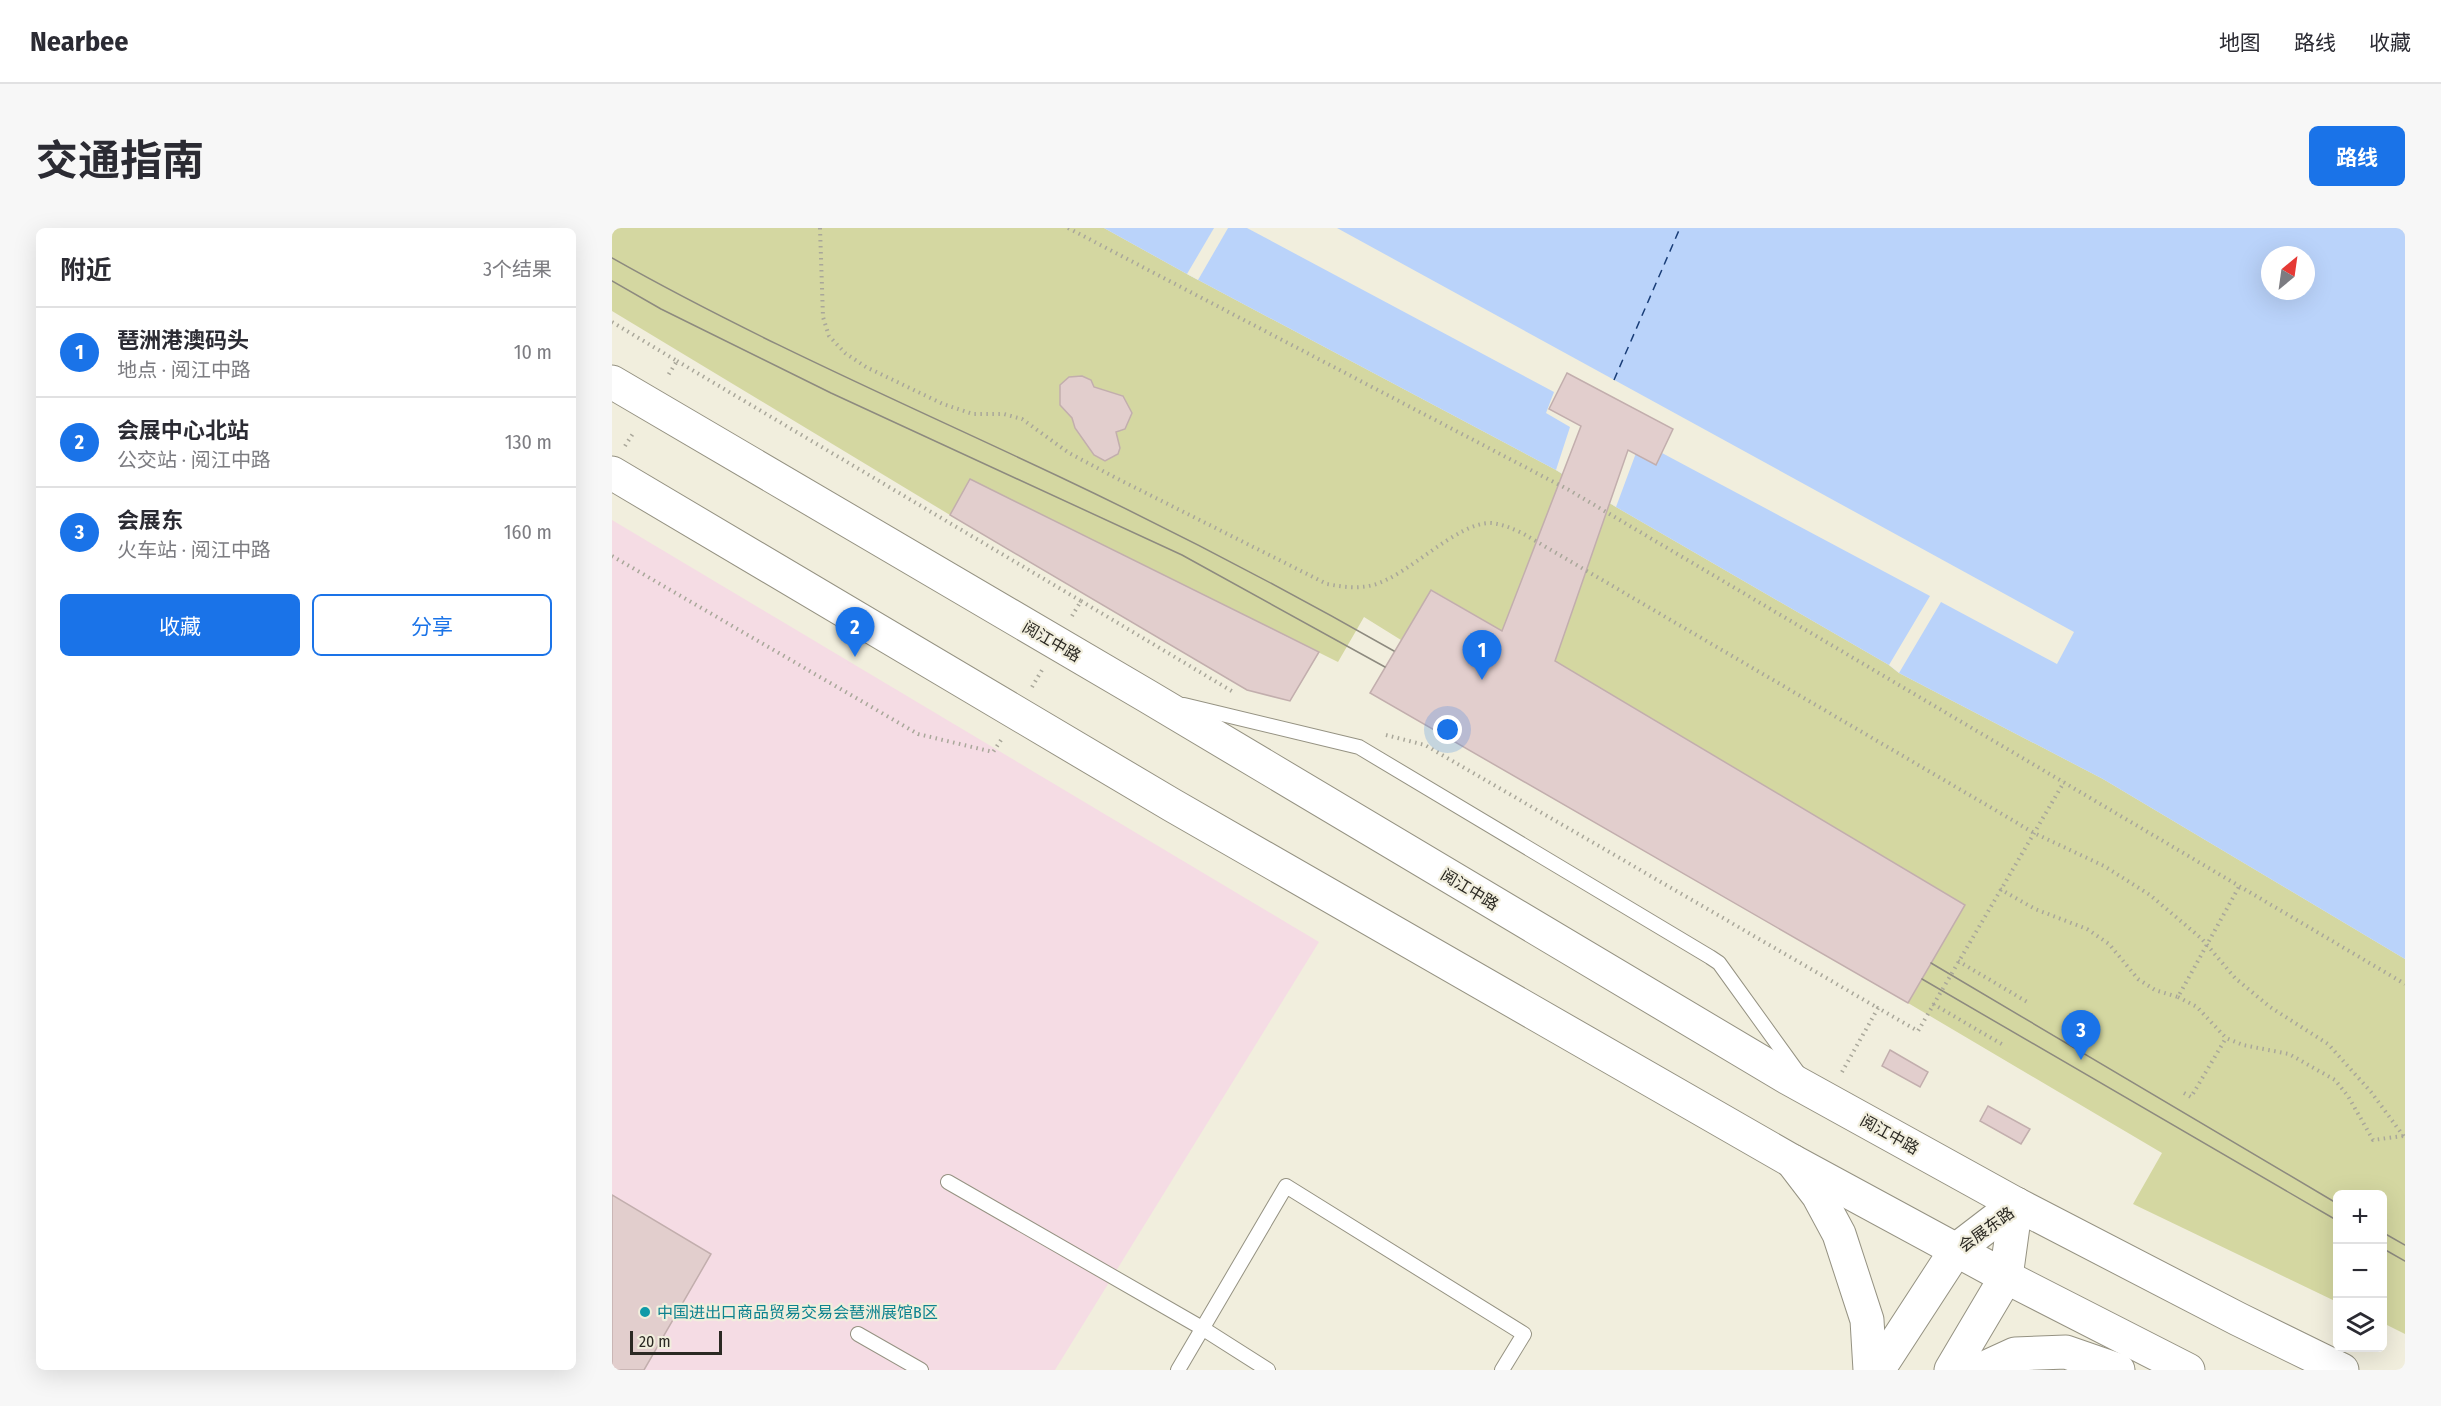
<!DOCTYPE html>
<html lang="zh">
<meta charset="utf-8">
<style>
:root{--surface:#fff;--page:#f7f7f7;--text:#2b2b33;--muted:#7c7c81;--line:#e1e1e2;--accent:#1a73e8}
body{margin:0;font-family:"Fira Sans Condensed","Noto Sans SC",sans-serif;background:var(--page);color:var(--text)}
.controls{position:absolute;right:18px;bottom:18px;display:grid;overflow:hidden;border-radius:9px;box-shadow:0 6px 24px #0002}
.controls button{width:54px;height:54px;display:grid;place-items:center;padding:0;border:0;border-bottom:2px solid var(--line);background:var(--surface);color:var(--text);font:30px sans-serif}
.compass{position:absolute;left:1649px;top:18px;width:54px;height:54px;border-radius:50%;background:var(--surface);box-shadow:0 6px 24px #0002;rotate:29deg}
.scale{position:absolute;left:18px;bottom:15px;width:92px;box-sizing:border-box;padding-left:6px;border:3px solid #2b2923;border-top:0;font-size:16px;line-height:21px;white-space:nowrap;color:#2b2923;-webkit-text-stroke:4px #f1eedd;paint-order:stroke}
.you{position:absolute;left:836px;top:502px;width:21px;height:21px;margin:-15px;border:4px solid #fff;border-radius:50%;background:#1a73e8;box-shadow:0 0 0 9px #1a73e833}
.badge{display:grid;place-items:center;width:39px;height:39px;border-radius:50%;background:var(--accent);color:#fff;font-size:20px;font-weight:700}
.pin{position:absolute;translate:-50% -50px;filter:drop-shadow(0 2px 3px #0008)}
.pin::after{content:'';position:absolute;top:32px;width:21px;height:18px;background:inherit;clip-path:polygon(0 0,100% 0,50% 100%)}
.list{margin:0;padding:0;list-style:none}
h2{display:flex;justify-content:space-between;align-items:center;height:78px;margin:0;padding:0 24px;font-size:26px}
h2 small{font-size:20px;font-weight:400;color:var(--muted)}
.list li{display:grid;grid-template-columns:39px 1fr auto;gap:18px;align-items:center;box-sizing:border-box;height:90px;padding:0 24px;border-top:2px solid var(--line)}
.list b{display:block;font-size:22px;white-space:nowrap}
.list p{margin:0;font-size:20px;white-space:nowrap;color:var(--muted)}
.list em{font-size:20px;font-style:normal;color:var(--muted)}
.actions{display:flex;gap:12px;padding:18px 24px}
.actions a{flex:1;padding:14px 0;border:2px solid var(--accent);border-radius:9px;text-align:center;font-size:21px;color:var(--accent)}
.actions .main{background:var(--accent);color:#fff}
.icon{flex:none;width:33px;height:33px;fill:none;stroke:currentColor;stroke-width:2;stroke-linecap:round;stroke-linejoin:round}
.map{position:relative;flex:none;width:1793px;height:1142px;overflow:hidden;border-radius:9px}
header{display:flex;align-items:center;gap:36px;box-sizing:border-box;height:84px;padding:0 30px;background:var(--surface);border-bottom:2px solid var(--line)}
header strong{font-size:28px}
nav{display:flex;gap:33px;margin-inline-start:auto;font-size:21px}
.intro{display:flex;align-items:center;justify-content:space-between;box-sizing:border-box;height:144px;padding:0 36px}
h1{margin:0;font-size:42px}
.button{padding:15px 27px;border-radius:9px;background:var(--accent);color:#fff;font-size:21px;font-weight:700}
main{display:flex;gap:36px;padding:0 36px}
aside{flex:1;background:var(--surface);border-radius:9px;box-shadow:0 6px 24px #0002}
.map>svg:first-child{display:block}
.commercial{fill:#f5dce4}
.green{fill:#d4d7a1}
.water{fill:#bad3fa;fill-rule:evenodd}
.pier{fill:#f1eedd}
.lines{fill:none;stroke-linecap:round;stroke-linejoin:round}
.ferry{stroke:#1a3e78;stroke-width:1.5;stroke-dasharray:8 6;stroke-linecap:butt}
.building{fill:#e2cecd;stroke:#c2aead;stroke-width:1.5}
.service-casing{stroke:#959282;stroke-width:16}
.tertiary-casing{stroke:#959282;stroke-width:35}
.secondary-casing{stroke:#959282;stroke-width:35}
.path{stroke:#a9a79a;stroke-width:4;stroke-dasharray:1.5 4.5;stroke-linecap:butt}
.service{stroke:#fff;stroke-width:14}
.tertiary{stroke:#fff;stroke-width:33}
.secondary{stroke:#fff;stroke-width:33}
.tram{stroke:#8d8a7f;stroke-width:1.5}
.culture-dot{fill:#0f9aa8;stroke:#f1eedd;stroke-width:2}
.labels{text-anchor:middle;stroke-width:4.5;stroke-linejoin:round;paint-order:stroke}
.street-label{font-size:16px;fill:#2b2923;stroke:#f1eedd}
.culture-label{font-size:16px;fill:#0d838f;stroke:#f1eedd;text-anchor:start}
</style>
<header>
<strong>Nearbee</strong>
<nav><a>地图</a><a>路线</a><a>收藏</a></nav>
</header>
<div class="intro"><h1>交通指南</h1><a class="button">路线</a></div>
<main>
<aside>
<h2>附近<small>3个结果</small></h2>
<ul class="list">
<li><span class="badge">1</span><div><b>琶洲港澳码头</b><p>地点 · 阅江中路</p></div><em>10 m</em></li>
<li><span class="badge">2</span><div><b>会展中心北站</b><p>公交站 · 阅江中路</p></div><em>130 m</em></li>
<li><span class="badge">3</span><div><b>会展东</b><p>火车站 · 阅江中路</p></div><em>160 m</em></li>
</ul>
<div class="actions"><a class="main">收藏</a><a>分享</a></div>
</aside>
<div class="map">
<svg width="1793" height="1142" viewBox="0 0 1793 1142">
<rect width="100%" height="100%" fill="#f1eedd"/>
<path class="commercial" d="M0,292L707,714L443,1142H0Z"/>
<path class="green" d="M0,0H492L575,46L944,242L1004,279L1277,437L1287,445L1491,551L1793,731V1106L1771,1095L1770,966H1726L1725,1074L1521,976L1550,925L1296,775L1353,677L820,362L789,412L752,389L726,434L359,252L338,287L0,83Z"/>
<path class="water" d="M492,0H1793V731L1491,551L1287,445L1277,437L1004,279L944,242L575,46ZM1658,27H1694V63H1658Z"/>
<g class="pier">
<path d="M602,0H616L586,52L575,46Z"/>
<path d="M635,0H725L1462,404L1445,436L1329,374L1287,445L1277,437L1318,368L1050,225L1044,237L1024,225L1004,279L944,242L958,199L934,185L942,164Z"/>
</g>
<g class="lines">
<path class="ferry" d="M1002,152L1068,0"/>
</g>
<g class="building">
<path d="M955,145L1061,201L1044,237L1016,222L943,433L1353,677L1296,775L758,465L819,362L890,403L969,198L937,181Z"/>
<path d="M470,148L479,152L482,159L511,168L520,185L513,201L504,204L508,220L506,226L493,233L482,227L463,200L460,190L448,177V157L457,149Z"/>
<path d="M358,251L707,424L678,473L635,462L338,287Z"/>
<path d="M1278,822L1316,844L1308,859L1270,838Z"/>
<path d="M1376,878L1418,901L1409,916L1368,893Z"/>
<path d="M0,967L99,1026L32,1142H0Z"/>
</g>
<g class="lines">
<g class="service-casing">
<g id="service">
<path d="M572,477L747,519L1098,729L1107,735L1187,846"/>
<path d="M336,954L590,1100L656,1142"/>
<path d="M246,1106L309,1142"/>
<path d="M566,1142L674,958L912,1106L890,1142"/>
</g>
</g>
<g class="tertiary-casing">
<g id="tertiary">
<path d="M1180,933L1206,967L1227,1006L1255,1092L1258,1142"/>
<path d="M1266,1142L1344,1022L1404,976"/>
<path d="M1339,1142L1394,1049L1404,976"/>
<path d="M1368,1142L1403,1126L1454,1124L1506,1142"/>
</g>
</g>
<g class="secondary-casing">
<g id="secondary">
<path d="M0,154L535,468L1176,850L1404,976L1626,1091L1730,1142"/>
<path d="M0,245L560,577L1180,933L1394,1049L1576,1142"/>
</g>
</g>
<g class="path">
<path d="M208,0L211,89L217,108L233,125L254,139L331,176L361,186H392L410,191L457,225L504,250L715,356C731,359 745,361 761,357C796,348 845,294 879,295C890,296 899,300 910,305L1390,586L1422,605L1492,638L1538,667L1590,711L1623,750L1658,779L1716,816L1759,864L1793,910"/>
<path d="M456,0L957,262L1793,756"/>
<path d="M0,94L65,133L55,149"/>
<path d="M65,133L469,373L460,388"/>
<path d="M13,218L22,204"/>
<path d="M0,328L306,506L381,524L389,512"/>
<path d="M469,373L623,465"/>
<path d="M420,459L430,442"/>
<path d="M774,507L813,517L1266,780"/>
<path d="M1388,661L1423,681L1475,701L1497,716L1526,751L1543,762L1566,769L1628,657"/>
<path d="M1346,733L1417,775"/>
<path d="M1566,769L1585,779L1614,810L1631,817L1677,826L1723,852L1736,868L1761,912L1791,908"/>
<path d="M1321,776L1393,818"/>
<path d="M1230,844L1266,780L1306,803L1452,554"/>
<path d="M1572,865L1579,869L1614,810"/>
</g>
<use href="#service" class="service"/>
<use href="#tertiary" class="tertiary"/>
<use href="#secondary" class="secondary"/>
<g class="tram">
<path d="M0,30C145,112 298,178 448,249C562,303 673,361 782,423"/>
<path d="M0,53L49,81L219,165L570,327L773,439"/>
<path d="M1319,735L1726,976"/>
<path d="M1310,751L1726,993"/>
<path d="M1770,1004L1793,1017"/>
<path d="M1770,1020L1793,1033"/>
</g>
</g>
<circle class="culture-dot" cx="33" cy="1084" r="6"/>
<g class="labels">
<g class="street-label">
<text transform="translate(440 413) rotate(30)" y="6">阅江中路</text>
<text transform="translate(858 661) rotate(31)" y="6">阅江中路</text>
<text transform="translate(1278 906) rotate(29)" y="6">阅江中路</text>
<text transform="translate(1374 1001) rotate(-36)" y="6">会展东路</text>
</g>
<g class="culture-label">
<text x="45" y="1090">中国进出口商品贸易交易会琶洲展馆B区</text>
</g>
</g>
</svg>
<div class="controls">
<button>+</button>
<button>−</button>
<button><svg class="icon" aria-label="layers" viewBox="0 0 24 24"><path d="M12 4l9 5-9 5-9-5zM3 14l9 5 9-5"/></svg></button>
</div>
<svg class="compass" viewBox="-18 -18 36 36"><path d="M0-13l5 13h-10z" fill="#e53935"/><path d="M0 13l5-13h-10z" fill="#7c7c81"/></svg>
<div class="scale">20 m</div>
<div class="you"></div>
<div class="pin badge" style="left:870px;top:452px">1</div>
<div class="pin badge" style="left:243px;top:429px">2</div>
<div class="pin badge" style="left:1469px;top:832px">3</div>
</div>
</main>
